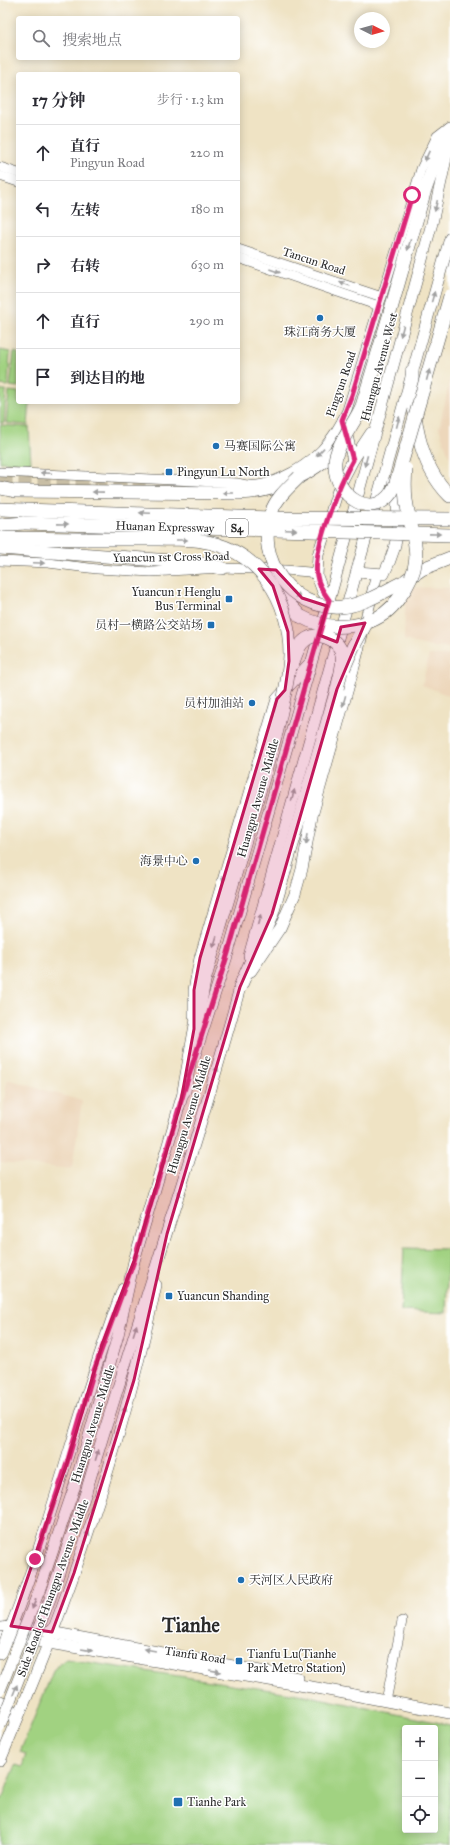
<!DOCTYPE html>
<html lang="zh">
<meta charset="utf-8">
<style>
:root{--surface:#fff;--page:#f7f7f7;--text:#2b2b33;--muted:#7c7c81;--line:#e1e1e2}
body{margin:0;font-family:"IM FELL Great Primer","Noto Serif SC",serif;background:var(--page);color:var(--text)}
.controls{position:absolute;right:12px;bottom:12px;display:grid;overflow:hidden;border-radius:4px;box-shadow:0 2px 10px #0003}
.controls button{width:36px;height:36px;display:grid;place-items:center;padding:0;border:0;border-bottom:1px solid var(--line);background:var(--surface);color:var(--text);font:20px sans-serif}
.compass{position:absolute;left:354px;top:12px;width:36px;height:36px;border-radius:50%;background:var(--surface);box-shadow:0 2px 10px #0003;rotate:95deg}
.stop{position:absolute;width:12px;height:12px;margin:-9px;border:3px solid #db2777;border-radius:50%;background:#fff}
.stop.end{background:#db2777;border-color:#fff;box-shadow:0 1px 4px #0008}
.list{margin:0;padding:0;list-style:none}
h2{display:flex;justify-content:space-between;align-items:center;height:52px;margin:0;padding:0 16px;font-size:17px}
h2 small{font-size:13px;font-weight:400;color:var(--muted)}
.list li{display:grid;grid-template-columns:26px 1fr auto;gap:12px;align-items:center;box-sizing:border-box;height:56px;padding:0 16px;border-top:1px solid var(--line)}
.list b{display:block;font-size:15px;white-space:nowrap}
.list p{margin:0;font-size:13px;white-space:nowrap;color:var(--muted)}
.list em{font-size:13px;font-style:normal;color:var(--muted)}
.icon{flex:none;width:22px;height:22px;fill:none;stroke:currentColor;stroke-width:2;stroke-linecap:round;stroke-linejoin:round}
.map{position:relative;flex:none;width:450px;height:1845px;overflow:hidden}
.search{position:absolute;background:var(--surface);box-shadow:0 2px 10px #0003;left:16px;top:16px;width:224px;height:44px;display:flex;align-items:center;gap:10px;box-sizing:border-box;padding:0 14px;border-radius:4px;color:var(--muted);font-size:15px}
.panel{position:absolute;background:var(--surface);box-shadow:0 2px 10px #0003;left:16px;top:72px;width:224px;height:332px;border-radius:4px}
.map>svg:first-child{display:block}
.built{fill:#edd7bb}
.green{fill:#a1d281;stroke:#667e56;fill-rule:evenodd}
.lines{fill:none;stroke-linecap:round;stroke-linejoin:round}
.highway-tunnel{stroke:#c8bea5;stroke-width:13;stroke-dasharray:13 6;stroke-linecap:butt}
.minor-casing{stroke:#484742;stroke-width:10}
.major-casing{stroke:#484742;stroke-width:12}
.highway-casing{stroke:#484742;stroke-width:14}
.minor{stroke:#fff;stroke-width:9}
.major{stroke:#fff;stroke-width:11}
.highway{stroke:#fff;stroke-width:13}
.major-bridge-casing{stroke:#484742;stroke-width:12;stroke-linecap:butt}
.highway-bridge-casing{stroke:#484742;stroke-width:14;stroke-linecap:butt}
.major-bridge{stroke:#fff;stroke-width:11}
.highway-bridge{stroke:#fff;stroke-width:13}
.oneway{fill:#a0a0a0}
.route{stroke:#db2777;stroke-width:5}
.marked{fill:#c2185b;fill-opacity:0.2;stroke:#c2185b;stroke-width:3;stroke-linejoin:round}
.poi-dot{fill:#1f6fb2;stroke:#fff;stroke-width:1.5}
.labels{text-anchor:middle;stroke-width:3;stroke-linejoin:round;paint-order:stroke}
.shield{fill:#fff;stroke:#6b6b6b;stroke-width:1}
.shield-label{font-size:11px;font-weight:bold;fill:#2b2b2b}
.street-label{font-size:12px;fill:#2b2b2b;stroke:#fff}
.poi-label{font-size:12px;fill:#2b2b2b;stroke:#fff;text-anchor:start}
.town-label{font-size:20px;font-weight:bold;fill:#2b2b2b;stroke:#fff}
</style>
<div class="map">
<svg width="450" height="1845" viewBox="0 0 450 1845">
<rect width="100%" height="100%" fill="#fff"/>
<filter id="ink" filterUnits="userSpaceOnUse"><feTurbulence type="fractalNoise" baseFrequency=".025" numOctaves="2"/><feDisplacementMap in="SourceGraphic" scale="8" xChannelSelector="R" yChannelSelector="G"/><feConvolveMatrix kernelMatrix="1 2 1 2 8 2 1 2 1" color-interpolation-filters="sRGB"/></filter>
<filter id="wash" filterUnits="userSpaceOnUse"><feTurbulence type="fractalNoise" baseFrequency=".012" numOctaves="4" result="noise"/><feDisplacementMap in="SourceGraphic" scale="16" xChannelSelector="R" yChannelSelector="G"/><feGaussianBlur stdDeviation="0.9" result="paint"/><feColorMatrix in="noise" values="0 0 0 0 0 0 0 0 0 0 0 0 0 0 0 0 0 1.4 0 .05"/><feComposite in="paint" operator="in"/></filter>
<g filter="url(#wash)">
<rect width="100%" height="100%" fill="#efe3c4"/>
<g class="built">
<path d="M450,379V459L439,428Z"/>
<path d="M406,587L450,588V648H435L404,640Z"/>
<path d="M429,655H450V696L422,685Z"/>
<path d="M7,1079L82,1101L72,1169L0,1162V1137Z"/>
</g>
<g class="green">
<path d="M0,350L10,352L8,386L0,385Z"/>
<path d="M14,352L18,353V387L10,386Z"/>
<path d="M0,390H6L4,423H0Z"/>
<path d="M9,391L18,392V402H30L28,425L6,423Z"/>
<path d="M0,425L29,427L31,463L0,462Z"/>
<path d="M404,1248L448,1249L446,1313L401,1311Z"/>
<path d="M66,1659L304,1695L450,1725V1845H0V1803L16,1765L22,1767L26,1754L20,1752L54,1669ZM405,1728H435V1830H405Z"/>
</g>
</g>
<g filter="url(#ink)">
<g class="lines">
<path class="highway-tunnel" d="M0,484L10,481L120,483L149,482"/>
<g class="minor-casing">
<g id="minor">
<path d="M0,167L18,173"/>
<path d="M0,176L18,182"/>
<path d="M238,249L382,297"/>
<path d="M238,258L379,306"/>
<path d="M0,472L238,483C256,488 266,484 282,477C314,463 333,441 347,410L421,169L437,136L450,126"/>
<path d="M0,561L48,563L97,569L151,572L222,568L285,570L309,572L317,576"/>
<path d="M0,1627L11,1626"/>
<path d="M386,1701L402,1621"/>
</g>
</g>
<g class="major-casing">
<g id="major">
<path d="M343,420L353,460"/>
<path d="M357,572L384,574C401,539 401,519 393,482"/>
<path d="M329,601L323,592L317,576L318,555L339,487L353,460L371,433"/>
<path d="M249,956L450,238"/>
<path d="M251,971L280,928L295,894L302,869L312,816L355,663L377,574"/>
<path d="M194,1016V990L200,958L277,699L309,664"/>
<path d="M195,1055L228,953L329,601L432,223L450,140"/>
<path d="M74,1488L118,1335L134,1261L186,1083"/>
<path d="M86,1492C137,1321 195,1152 242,980"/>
<path d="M11,1626L23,1627L298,1678"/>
<path d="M7,1636L317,1688L450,1713"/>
<path d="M0,1654C50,1535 77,1409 123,1289"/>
<path d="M0,1701C12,1705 14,1713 15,1724"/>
<path d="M0,1761C16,1722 33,1683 48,1644C93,1527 130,1407 156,1285"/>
</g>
</g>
<g class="highway-casing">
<g id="highway">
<path d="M389,316L424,193L438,154L450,129"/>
<path d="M412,371C413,415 417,463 450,496"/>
<path d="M0,488L15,491L239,493C278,492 311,474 339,448"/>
<path d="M0,509L24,510"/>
<path d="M0,525L24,523"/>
<path d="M0,538L87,539"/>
<path d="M0,548L196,563L222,568"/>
<path d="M406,580L422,569L450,558"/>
<path d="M276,590L300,616"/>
<path d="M240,987L272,914L337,689"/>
<path d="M184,1091L204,981L277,730"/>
</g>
</g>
<use href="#minor" class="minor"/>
<use href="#major" class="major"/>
<use href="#highway" class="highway"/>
<g class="major-bridge-casing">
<g id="major-bridge">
<path d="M0,1690L39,1591L74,1488"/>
<path d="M0,1726L50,1599L86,1492"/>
</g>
</g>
<g class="highway-bridge-casing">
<g id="highway-bridge">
<path d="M389,316L362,406C355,423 337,443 335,461C332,497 377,525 395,486L450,296"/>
<path d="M299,477C288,488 276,498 271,513C255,559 291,610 341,607C364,605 383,592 403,582"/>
<path d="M24,510L271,518L450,519"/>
<path id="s1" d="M24,523L450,535"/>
<path d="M87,539C111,539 135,539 160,539C174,540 188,538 202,541C259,550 290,599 290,655C289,680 282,706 277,730"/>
<path d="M300,616C321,628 342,629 365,623C378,619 391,610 399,598C428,560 412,541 406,500C405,490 405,479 406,469"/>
<path d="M293,663C295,656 297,649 302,643C315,629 339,637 342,655C344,666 339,679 337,689"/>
<path d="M344,668L353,647L369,618"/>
</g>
</g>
<use href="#major-bridge" class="major-bridge"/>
<use href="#highway-bridge" class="highway-bridge"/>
</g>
<defs><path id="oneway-solid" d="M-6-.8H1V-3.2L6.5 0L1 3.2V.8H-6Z"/></defs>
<g class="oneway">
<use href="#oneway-solid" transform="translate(427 156) rotate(114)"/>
<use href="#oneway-solid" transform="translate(436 206) rotate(103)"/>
<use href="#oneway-solid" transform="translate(409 245) rotate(106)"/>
<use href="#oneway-solid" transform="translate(275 271) rotate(19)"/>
<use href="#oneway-solid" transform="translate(345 284) rotate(-161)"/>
<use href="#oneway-solid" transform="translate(433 297) rotate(-74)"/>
<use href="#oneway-solid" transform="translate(402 331) rotate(105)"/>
<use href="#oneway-solid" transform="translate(428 375) rotate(-75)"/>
<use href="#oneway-solid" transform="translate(398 422) rotate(-75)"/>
<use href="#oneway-solid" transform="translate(320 452) rotate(133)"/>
<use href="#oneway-solid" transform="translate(366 461) rotate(105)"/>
<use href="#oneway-solid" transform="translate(46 473) rotate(-178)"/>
<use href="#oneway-solid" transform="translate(98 492) rotate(-179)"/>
<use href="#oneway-solid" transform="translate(228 493) rotate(-180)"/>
<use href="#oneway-solid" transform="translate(145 513) rotate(-177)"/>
<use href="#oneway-solid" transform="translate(63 524) rotate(1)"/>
<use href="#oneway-solid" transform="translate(291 530) rotate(2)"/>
<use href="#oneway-solid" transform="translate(435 534) rotate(1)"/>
<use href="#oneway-solid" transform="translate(182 540)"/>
<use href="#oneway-solid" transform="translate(39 563) rotate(3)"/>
<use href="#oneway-solid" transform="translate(296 594) rotate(37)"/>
<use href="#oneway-solid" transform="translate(344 701) rotate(106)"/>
<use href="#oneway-solid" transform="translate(293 795) rotate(-74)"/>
<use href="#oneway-solid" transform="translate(307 839) rotate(100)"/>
<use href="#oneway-solid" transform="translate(224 876) rotate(106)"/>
<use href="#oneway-solid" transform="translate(259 920) rotate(-75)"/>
<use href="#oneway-solid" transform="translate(215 942) rotate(107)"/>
<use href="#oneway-solid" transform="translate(216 1072) rotate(-73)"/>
<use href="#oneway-solid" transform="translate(178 1196) rotate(-73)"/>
<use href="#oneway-solid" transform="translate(135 1330) rotate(-72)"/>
<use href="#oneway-solid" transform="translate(124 1412) rotate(-74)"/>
<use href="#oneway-solid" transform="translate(97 1455) rotate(-73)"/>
<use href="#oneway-solid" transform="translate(87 1536) rotate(-71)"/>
<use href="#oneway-solid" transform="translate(34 1604) rotate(110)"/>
<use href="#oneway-solid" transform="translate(87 1650) rotate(9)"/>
<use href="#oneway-solid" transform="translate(150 1650) rotate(-170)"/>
<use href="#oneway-solid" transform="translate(215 1671) rotate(9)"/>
<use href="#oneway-solid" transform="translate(15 1690) rotate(-68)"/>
</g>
</g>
<g class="lines" filter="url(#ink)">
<path class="route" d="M35,1559L67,1463L94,1370L134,1261L184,1091L228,953L329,600C324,593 318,585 317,576C312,551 340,482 353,460L342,420L352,395L412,195"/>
</g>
<path class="marked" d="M259,569L276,570L302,598L327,606L319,635L337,642L341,627L365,623L337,689L272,914L240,987L167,1234L134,1380L74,1573L52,1632L11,1626L67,1463L102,1345L134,1261L180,1106L194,1029V990L200,958L277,699L285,690L289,661L288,632L273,586Z"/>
<g class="poi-dot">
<circle cx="320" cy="318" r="4"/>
<circle cx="216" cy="446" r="4"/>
<rect x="165" y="468" width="8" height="8" rx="2"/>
<rect x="225" y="595" width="8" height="8" rx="2"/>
<rect x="207" y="621" width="8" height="8" rx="2"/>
<circle cx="252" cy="703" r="4"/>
<circle cx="196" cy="861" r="4"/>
<rect x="165" y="1292" width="8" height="8" rx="2"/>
<circle cx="241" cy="1580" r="4"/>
<rect x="235" y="1657" width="8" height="8" rx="2"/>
<rect x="173" y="1797" width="10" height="10" rx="2"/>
</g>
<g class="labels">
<rect class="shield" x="226" y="519" width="22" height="18" rx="3"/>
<g class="shield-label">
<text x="237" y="532">S4</text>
</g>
<g class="street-label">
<text transform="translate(314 261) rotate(18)" y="4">Tancun Road</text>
<text transform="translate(379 367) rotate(-75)" y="4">Huangpu Avenue West</text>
<text transform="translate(341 384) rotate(-71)" y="4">Pingyun Road</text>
<text dy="4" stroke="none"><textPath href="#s1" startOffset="141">Huanan Expressway</textPath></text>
<text transform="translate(171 557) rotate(-1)" y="4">Yuancun 1st Cross Road</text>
<text transform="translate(258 798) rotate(-74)" y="4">Huangpu Avenue Middle</text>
<text transform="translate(189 1115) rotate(-73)" y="4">Huangpu Avenue Middle</text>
<text transform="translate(93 1424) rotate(-73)" y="4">Huangpu Avenue Middle</text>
<text transform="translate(53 1588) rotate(-70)" y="4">Side Road of Huangpu Avenue Middle</text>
<text transform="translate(195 1655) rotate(9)" y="4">Tianfu Road</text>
</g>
<g class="poi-label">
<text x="320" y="336" text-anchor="middle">珠江商务大厦</text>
<text x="224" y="450">马赛国际公寓</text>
<text x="177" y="476">Pingyun Lu North</text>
<text x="221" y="596" text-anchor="end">Yuancun 1 Henglu<tspan x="221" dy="14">Bus Terminal</tspan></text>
<text x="203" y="629" text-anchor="end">员村一横路公交站场</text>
<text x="244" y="707" text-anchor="end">员村加油站</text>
<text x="188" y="865" text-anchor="end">海景中心</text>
<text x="177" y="1300">Yuancun Shanding</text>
<text x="249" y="1584">天河区人民政府</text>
<text x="247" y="1658">Tianfu Lu(Tianhe<tspan x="247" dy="14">Park Metro Station)</tspan></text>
<text x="187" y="1806">Tianhe Park</text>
</g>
<g class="town-label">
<text x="191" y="1632">Tianhe</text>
</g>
</g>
</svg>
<div class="controls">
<button>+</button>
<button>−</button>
<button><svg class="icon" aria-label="locate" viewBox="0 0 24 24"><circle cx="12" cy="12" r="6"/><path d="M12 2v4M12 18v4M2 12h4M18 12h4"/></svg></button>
</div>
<svg class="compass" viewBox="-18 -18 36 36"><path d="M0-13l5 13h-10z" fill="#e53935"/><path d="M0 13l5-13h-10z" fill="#7c7c81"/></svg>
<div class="stop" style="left:412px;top:195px"></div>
<div class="stop end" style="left:35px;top:1559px"></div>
<div class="search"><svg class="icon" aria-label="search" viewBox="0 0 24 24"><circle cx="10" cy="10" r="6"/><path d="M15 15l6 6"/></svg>搜索地点</div>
<section class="panel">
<h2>17 分钟<small>步行 · 1.3 km</small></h2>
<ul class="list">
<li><svg class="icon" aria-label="ahead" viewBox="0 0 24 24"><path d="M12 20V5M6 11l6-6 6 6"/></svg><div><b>直行</b><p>Pingyun Road</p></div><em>220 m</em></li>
<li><svg class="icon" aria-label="left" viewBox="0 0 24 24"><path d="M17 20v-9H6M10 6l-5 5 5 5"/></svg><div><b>左转</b></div><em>180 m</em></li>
<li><svg class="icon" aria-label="right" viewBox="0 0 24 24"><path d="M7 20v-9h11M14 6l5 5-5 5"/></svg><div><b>右转</b></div><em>630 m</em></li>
<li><svg class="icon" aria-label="ahead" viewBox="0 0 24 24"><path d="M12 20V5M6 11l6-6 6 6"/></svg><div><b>直行</b></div><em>290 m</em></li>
<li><svg class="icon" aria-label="arrive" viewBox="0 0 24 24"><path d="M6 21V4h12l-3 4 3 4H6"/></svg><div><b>到达目的地</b></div></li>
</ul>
</section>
</div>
